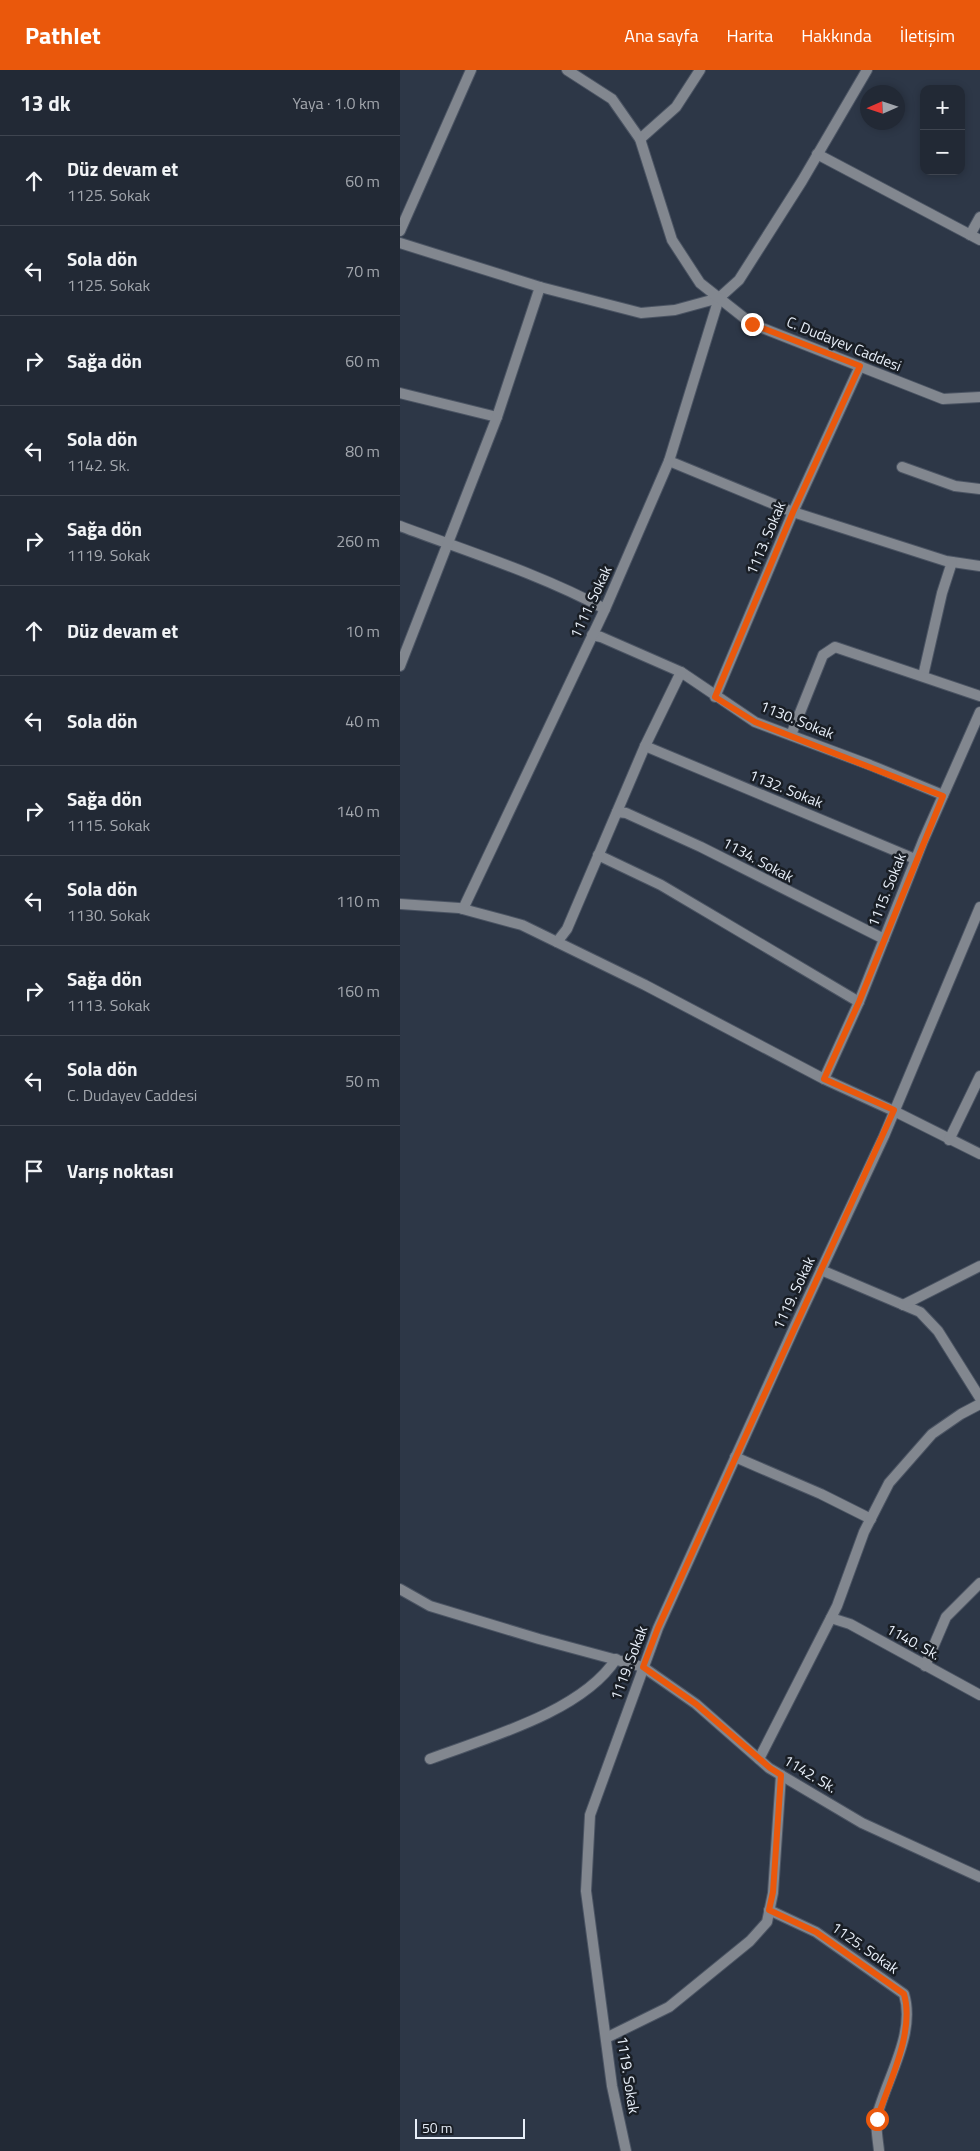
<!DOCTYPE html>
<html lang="tr">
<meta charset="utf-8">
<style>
:root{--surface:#222935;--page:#2a313d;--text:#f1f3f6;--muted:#a2a6ad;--line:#3f4550;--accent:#ea580c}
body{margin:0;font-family:"Titillium Web",sans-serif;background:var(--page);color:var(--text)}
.controls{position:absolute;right:15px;top:15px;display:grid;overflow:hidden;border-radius:10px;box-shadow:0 2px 8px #0003}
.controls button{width:45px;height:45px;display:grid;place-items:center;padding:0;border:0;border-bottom:1px solid var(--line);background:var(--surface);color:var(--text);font:25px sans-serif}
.compass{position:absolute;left:460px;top:15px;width:45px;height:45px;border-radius:50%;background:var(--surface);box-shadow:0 2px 8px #0003;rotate:267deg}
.scale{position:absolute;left:15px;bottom:12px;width:110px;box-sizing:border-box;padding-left:5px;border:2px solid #e7eef8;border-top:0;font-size:14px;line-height:18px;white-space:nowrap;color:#e7eef8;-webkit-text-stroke:4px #191e25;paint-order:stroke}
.stop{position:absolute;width:15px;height:15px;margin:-11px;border:4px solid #ea580c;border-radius:50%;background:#fff}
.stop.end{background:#ea580c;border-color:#fff;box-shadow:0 1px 5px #0008}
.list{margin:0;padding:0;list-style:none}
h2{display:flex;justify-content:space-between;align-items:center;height:65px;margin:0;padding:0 20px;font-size:21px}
h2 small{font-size:16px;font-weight:400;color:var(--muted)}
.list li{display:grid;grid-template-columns:32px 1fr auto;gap:15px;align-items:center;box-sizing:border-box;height:90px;padding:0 20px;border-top:1px solid var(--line)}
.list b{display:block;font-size:19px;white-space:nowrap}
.list p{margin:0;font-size:16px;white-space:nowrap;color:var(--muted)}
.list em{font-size:16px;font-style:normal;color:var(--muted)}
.icon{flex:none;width:28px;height:28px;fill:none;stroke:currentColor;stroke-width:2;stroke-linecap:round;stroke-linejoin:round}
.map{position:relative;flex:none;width:580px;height:2081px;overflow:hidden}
header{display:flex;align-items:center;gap:30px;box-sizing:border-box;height:70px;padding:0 25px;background:var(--accent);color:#fff}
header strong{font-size:24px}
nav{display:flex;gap:28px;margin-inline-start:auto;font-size:18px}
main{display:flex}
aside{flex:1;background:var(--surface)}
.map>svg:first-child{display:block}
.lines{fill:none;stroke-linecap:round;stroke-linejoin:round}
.minor-casing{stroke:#4b5463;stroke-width:12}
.tertiary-casing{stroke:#4b5463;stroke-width:12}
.minor{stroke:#82878f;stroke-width:10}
.tertiary{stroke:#82878f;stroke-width:10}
.route{stroke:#ea580c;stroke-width:6}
.labels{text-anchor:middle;stroke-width:5;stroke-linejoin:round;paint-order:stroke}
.street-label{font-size:15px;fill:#e7eef8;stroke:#191e25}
</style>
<header>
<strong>Pathlet</strong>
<nav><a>Ana sayfa</a><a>Harita</a><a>Hakkında</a><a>İletişim</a></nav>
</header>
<main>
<aside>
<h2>13 dk<small>Yaya · 1.0 km</small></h2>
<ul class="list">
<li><svg class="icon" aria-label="ahead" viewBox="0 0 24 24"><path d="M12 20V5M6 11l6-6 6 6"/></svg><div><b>Düz devam et</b><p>1125. Sokak</p></div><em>60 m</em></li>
<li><svg class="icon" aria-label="left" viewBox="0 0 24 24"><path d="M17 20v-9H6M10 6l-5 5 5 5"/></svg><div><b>Sola dön</b><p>1125. Sokak</p></div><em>70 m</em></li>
<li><svg class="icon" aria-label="right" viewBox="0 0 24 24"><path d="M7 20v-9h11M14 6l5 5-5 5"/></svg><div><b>Sağa dön</b></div><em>60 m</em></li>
<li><svg class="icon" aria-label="left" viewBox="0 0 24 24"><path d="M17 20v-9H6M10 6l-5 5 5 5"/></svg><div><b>Sola dön</b><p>1142. Sk.</p></div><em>80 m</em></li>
<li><svg class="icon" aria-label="right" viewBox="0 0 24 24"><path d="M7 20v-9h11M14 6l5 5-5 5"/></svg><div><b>Sağa dön</b><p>1119. Sokak</p></div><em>260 m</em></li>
<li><svg class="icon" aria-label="ahead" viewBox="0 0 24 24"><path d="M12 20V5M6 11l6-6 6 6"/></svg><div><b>Düz devam et</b></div><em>10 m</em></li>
<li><svg class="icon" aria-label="left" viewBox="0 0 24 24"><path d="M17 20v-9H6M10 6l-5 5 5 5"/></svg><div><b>Sola dön</b></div><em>40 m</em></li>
<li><svg class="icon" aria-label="right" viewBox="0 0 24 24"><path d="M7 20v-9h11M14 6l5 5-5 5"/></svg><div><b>Sağa dön</b><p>1115. Sokak</p></div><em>140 m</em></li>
<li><svg class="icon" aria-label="left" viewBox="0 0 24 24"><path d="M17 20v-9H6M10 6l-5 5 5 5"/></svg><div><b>Sola dön</b><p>1130. Sokak</p></div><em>110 m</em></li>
<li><svg class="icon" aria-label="right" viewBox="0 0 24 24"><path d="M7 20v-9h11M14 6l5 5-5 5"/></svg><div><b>Sağa dön</b><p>1113. Sokak</p></div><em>160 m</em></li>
<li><svg class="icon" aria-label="left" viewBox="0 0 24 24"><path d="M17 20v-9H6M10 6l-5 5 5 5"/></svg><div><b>Sola dön</b><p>C. Dudayev Caddesi</p></div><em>50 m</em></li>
<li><svg class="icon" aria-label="arrive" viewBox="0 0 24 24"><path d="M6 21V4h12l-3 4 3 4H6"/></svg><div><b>Varış noktası</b></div></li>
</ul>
</aside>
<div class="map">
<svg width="580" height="2081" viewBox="0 0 580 2081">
<rect width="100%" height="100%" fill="#2d3747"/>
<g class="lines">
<g class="minor-casing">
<g id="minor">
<path d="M240,69L276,37L300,0"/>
<path d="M417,84L580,170"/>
<path d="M0,161L71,0"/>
<path d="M570,165L580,147"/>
<path d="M0,173L140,217L241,243L275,240L319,228L339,210L402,111L467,0"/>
<path d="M0,323L97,347"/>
<path d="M269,391L393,442L546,491L580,496"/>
<path d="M502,397L555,416L580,419"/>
<path d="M0,456C69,482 140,504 205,539"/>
<path d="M192,565L201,567L281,602L355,652L470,695L543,725"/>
<path d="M0,596L97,347L140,217"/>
<path d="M523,606L542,523L552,492"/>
<path d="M315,627L393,442L460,296"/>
<path d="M391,665L423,585L435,577L580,626"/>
<path d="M245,676L515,789"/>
<path d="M217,742L226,743L301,777L484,869"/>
<path d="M198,785L261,815L459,932"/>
<path d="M0,834L59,838L122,855L245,915L424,1009L494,1041L580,1084"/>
<path d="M63,839L205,539L269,391L319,228"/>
<path d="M157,872L167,859L245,676L281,602"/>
<path d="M424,1009L459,932L523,771L580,642"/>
<path d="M549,1070L580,1006"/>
<path d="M421,1200L520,1242L538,1261L580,1328"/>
<path d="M503,1235L580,1196"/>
<path d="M335,1387L421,1424L471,1449"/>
<path d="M0,1519L30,1536L139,1569L243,1597L296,1634L369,1698L462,1753L580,1807"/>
<path d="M431,1548L450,1554L580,1625"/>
<path d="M525,1596L546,1547L580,1513"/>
<path d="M30,1689C86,1668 182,1642 216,1589"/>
<path d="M359,1689L437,1536L464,1462L489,1413L532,1364L561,1344L580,1334"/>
<path d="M369,1840L416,1862L504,1924C516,1964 487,2007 477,2046C475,2056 478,2070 479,2081"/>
<path d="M206,1968L269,1937L350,1871L367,1852L373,1823L381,1705"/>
<path d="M226,2081L212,2016L186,1821L190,1745L258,1558L394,1258L484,1066L580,837"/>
</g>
</g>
<g class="tertiary-casing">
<path id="tertiary" d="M167,0L212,29L240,69L272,170L300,213L319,228L352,254L543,329L580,327"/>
</g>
<use href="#minor" class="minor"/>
<use href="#tertiary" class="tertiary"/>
</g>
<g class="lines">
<path class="route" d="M352,254L460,296L393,442L315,627L355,652L543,726L459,932L424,1009L494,1040L258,1558L243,1597L296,1634L370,1698L381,1705L373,1822L369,1840L416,1862L504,1924C515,1961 489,2013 477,2049"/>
</g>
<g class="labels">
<g class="street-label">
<text transform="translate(444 274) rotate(22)" y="5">C. Dudayev Caddesi</text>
<text transform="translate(366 468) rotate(-67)" y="5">1113. Sokak</text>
<text transform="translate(191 532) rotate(-65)" y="5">1111. Sokak</text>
<text transform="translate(397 650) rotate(22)" y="5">1130. Sokak</text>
<text transform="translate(386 719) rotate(22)" y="5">1132. Sokak</text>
<text transform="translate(358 790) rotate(28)" y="5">1134. Sokak</text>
<text transform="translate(487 820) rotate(-68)" y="5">1115. Sokak</text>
<text transform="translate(394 1223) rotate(-65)" y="5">1119. Sokak</text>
<text transform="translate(513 1572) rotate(29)" y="5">1140. Sk.</text>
<text transform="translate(229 1593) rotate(-69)" y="5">1119. Sokak</text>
<text transform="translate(410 1704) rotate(31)" y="5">1142. Sk.</text>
<text transform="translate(465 1878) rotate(35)" y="5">1125. Sokak</text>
<text transform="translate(228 2005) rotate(81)" y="5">1119. Sokak</text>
</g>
</g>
</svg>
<div class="controls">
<button>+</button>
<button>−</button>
</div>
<svg class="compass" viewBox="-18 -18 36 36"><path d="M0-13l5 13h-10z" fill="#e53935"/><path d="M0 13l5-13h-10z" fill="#a2a6ad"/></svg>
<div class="scale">50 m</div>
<div class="stop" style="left:477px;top:2049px"></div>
<div class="stop end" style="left:352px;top:254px"></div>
</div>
</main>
